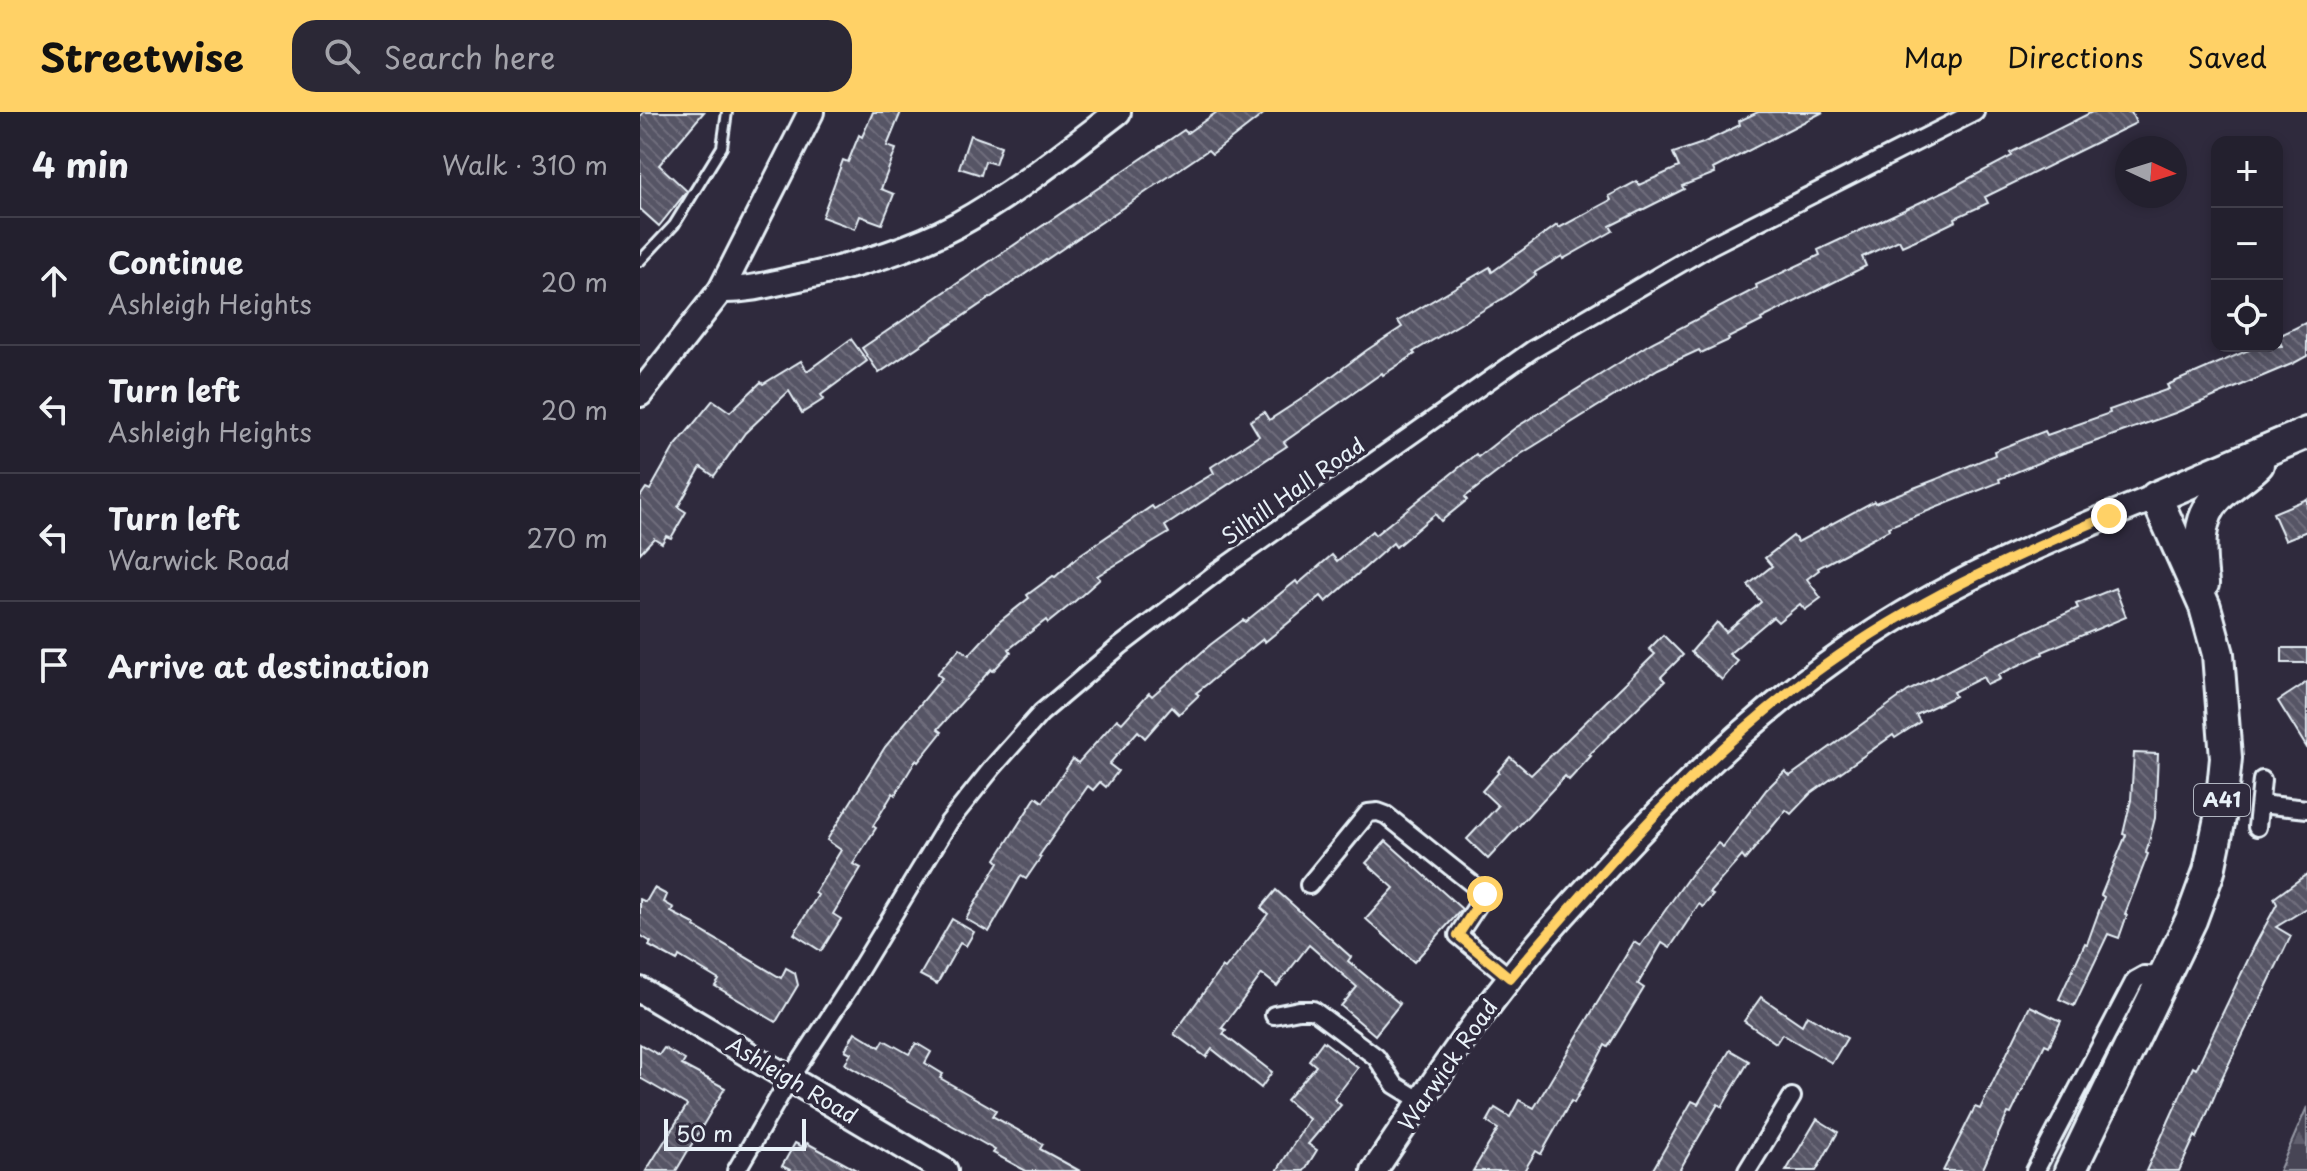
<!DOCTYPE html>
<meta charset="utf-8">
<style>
:root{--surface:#23202e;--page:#2b2836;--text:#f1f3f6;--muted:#a3a3aa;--line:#403e4a;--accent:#ffd166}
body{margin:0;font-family:"Playpen Sans",sans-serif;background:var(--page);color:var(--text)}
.controls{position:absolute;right:24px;top:24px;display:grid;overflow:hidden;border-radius:16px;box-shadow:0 4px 12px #0003}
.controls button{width:72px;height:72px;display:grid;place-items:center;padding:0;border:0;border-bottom:2px solid var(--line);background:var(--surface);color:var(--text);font:40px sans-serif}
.compass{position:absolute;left:1475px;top:24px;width:72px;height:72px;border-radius:50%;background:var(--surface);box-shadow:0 4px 12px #0003;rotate:94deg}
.scale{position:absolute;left:24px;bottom:20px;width:142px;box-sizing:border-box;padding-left:8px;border:4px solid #e8f1f8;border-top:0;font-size:22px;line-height:28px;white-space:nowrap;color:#e8f1f8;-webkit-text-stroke:6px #2f2a3d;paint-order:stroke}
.stop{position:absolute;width:24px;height:24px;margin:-18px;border:6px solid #ffd166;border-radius:50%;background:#fff}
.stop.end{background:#ffd166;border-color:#fff;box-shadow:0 2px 8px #0008}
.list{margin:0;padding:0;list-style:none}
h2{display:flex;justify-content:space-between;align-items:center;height:104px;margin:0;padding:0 32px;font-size:34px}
h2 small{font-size:26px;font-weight:400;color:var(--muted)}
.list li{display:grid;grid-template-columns:52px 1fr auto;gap:24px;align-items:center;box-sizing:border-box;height:128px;padding:0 32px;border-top:2px solid var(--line)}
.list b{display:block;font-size:30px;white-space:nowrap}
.list p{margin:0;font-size:26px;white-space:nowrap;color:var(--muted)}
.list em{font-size:26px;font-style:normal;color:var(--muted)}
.icon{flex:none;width:44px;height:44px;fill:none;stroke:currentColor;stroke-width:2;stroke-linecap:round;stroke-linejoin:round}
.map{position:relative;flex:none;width:1667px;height:1059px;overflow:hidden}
header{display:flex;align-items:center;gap:48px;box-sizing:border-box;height:112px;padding:0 40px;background:var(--accent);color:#111}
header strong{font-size:38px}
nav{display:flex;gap:44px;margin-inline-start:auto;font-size:28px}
.search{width:560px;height:72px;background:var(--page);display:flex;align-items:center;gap:20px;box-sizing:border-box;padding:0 28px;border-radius:24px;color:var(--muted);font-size:30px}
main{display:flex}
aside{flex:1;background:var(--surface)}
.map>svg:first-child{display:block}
.grass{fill:url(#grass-dots);stroke:#979aa6;stroke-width:2}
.forest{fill:url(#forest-firs);stroke:#979aa6;stroke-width:2}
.building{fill:url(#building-back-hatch);stroke:#e8f1f8;stroke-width:2}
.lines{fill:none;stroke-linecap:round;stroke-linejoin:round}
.lane-casing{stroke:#e8f1f8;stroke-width:14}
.street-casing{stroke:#e8f1f8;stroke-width:22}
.secondary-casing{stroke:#e8f1f8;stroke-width:30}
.highway-casing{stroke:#e8f1f8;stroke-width:36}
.lane{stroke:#2f2a3d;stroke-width:8}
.street{stroke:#2f2a3d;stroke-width:16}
.secondary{stroke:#2f2a3d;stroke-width:24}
.highway{stroke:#2f2a3d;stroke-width:30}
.route{stroke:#ffd166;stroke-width:10}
.labels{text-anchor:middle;stroke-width:8;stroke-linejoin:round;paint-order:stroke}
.shield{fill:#2f2a3d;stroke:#b0b5c0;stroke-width:2}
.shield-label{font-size:20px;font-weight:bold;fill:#e8f1f8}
.street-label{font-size:22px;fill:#e8f1f8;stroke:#2f2a3d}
</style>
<header>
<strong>Streetwise</strong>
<div class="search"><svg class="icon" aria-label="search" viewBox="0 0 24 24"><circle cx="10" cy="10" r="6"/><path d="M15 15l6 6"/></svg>Search here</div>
<nav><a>Map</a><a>Directions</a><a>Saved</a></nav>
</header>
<main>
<aside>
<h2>4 min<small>Walk · 310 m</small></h2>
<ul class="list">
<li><svg class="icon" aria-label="ahead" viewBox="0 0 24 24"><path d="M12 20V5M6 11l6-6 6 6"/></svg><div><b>Continue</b><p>Ashleigh Heights</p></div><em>20 m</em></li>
<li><svg class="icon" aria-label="left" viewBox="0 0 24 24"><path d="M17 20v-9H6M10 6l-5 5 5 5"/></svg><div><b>Turn left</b><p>Ashleigh Heights</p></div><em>20 m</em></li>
<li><svg class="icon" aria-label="left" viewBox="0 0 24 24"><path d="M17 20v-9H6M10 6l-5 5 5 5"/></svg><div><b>Turn left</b><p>Warwick Road</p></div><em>270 m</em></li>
<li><svg class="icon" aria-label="arrive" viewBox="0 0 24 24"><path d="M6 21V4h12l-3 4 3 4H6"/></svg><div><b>Arrive at destination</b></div></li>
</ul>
</aside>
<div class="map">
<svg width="1667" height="1059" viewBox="0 0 1667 1059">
<defs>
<pattern id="grass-dots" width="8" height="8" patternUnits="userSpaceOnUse" patternTransform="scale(2)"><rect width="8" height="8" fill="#464455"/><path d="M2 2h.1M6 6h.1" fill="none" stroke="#615f6e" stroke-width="1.8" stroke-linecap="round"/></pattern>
<pattern id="forest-firs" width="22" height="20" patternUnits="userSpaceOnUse" patternTransform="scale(2)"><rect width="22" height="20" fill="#464455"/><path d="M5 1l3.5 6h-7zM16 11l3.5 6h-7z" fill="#615f6e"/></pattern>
<pattern id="building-back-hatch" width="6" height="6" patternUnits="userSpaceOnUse" patternTransform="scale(2)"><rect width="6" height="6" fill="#575565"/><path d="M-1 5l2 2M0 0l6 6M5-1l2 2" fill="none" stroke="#6f6e7c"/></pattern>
</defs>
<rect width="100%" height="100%" fill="#2f2a3d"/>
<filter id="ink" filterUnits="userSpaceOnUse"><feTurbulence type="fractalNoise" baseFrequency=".0125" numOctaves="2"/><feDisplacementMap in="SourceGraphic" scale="16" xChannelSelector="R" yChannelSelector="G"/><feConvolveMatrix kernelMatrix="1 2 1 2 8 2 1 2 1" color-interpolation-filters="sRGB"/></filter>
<g filter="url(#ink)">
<path class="grass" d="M1498,879H1501L1418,1059H1403Z"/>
<path class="forest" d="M1667,995V1059H1639Z"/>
<g class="building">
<path d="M4,0H64L19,53L47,79L19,114L0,97V5Z"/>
<path d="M233,0H261L247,34L256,37L241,77L254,82L242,112L220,104L215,117L182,105L203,48L208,50L219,23L222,25Z"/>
<path d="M577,0H626L572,42L568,38L239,261L222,236L544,18L547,21Z"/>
<path d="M1118,0H1183L1073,57L1075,61L1042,74L1044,77L970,114L973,119L923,147L922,144L894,161L896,163L867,184L773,240L775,242L743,263L742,261L644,330L647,334L525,414L529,421L457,464L460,467L434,490L408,511L406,508L369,537L371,540L353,559L351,557L298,617L302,620L278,650L276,648L255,683L253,681L233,714L236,716L213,752L221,756L193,802L201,807L181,839L154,822L178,783L175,781L201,738L187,728L245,635L302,566L297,562L320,536L329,543L359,510L389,486L387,483L413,464L415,465L441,442L512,394L514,397L574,361L571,355L619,324L610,309L624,300L629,308L660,288L727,238L762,215L758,209L850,155L852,160L917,113L919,116L971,88L969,84L997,69L999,73L1039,55L1033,41L1063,31L1100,13L1099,9Z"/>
<path d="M1452,0H1491L1496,11L1345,85L1348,91L1315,106L1316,109L1287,123L1262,134L1259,128L1222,145L1226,154L1121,207L1122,209L1088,226L1089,228L1061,241L1059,238L1018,257L881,342L825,385L827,388L801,409L795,402L756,435L753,431L686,490L681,484L625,530L623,527L582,560L556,581L559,583L539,602L532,595L505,626L498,619L469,652L478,659L466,675L460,670L453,678L448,674L399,744L401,745L386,767L381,764L349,820L326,807L359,750L356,747L396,685L403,690L433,647L438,651L477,607L482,611L509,581L512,584L570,533L603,508L605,510L656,469L658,472L692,443L697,449L732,419L735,423L836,342L838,345L875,316L1011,231L1117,176L1116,173L1180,143L1178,138L1311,76L1372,44L1370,41Z"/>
<path d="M330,23L361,34L355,52L345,49L341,63L319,56Z"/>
<path d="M1667,210V244L1654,251L1535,301L1415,344L1359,367L1360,370L1248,415L1249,418L1178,456L1179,458L1167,467L1181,486L1165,498L1160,492L1138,510L1133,505L1089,542L1098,549L1082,568L1051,540L1077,510L1086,520L1121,490L1108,473L1132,454L1125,446L1153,424L1158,430L1234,389L1235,391L1297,367L1355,343L1354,339L1405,319L1407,323L1470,301L1469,298L1529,277L1527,273L1618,234H1642L1637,225Z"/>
<path d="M211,227L227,249L181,283L184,287L162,301L149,279L105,321L74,364L61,355L38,395L46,400L31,426L26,424L22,431L14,426L0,441V385L6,376L10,378L33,337L73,288L90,300L121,270L123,272L161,249L167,259Z"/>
<path d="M1667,387V419L1645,428L1633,401Z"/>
<path d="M1475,476L1486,505L1402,540L1403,542L1358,563L1360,567L1347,573L1343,565L1313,580L1315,584L1276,603L1280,610L1255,626L1253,623L1170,682L1151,702L1146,698L1105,748L1102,744L1069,781L1073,783L1063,795L1059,792L1030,836L1022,831L998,872L1004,876L968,935L965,933L934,991L931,989L901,1042L896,1039L884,1059H833L858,1017L847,1010L855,996L870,1005L879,988L894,996L994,830L1000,834L1053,759L1078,731L1083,735L1126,678L1145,659L1150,664L1268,579L1353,535L1438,496L1436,492Z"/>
<path d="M1023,523L1043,543L1021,565L1025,569L949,643L951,644L929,668L925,664L848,747L827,727L858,694L842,679L859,660L858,659L870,645L891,663L1015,542L1009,537Z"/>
<rect x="1642" y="536" width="25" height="15"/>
<path d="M1667,570V636L1638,589Z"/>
<path d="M1494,641L1518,642L1515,706L1506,741L1508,742L1485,802L1487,803L1479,826L1468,822L1434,894L1419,887L1445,831L1447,832L1464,785L1461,783L1486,723L1483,722L1491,688Z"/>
<path d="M746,729L822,797L774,850L726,807L754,776L726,751Z"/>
<path d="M1667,762V796L1636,815L1651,824L1581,968L1557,1026L1555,1024L1539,1059H1506L1553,955L1556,957L1615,833L1637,792L1634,786Z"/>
<path d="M14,776L27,783L24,790L34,796L31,800L56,813L55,815L141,866L146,856L155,861L158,873L136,910L75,874L79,868L39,844L37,849L9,834L11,830L0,823V787L6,790Z"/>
<path d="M636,778L711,845L708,849L760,892L735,923L701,894L717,875L669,833L637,874L622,862L582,916L586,918L583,922L632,960L621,976L572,937L566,945L534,922L582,855L585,857L628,802L621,796Z"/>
<path d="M312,807L334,820L326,834L320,831L297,872L280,863Z"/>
<path d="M1121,885L1162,913L1167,903L1207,926L1192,951L1142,922L1136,931L1104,909Z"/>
<path d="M1390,894L1421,909L1409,934L1405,932L1371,1002L1368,1001L1342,1059H1303L1335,995L1340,997Z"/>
<path d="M215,920L240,935L244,928L269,942L276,931L291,940L285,951L303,962L300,966L356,998L352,1004L403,1032L400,1037L440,1059H386L353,1041L355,1038L341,1030L205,952L211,941L205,938Z"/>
<path d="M683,929L718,956L694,987L701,993L668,1032L677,1038L664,1059H637L669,1007L646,988L676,954L669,948Z"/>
<path d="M0,932L19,943L24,936L45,948L42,953L85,976L36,1059H6L47,993L0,966Z"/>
<path d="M1090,938L1109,949L1082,995L1078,992L1039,1059H1012L1052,989L1058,992Z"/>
<path d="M1177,1007L1198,1020L1176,1059H1146Z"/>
<path d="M155,1031L165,1036L167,1031L218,1059H152L142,1054Z"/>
</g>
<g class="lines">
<g class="lane-casing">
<path id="lane" d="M0,149L34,113L82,35L87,0"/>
</g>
<g class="street-casing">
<g id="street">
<path d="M1620,692L1667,697"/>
<path d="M1617,715L1622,668"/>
<path d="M669,773L728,701L738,700L746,703L845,782L818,823L870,866"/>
<path d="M634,903L659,898H673L736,945L755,973L781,989"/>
<path d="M96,1059L150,966L208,877L309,710L353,655L401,601L480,534L577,460L892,238L1070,134L1335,0"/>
<path d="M1107,1059L1152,985"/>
<path d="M1395,1059L1495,868L1504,863L1524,864"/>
</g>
</g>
<g class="secondary-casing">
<g id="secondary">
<path d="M81,178C106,179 130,172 154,167C208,156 268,139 317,113C374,82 427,39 478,0"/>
<path d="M0,282L81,178L171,0"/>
<path d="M0,878L305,1059"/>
<path d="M734,1059C778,994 821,927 870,866C904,823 941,783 978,743C1056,660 1137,583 1233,521C1320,464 1420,423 1516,385"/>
</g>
</g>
<g class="highway-casing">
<g id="highway">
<path d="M1563,472C1560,442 1555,406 1579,384C1591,372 1606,364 1618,352"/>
<path d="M1430,1059L1551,808L1569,759L1580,706L1586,646L1578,542L1565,495L1516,385L1667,321"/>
</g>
</g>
<use href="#lane" class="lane"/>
<use href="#street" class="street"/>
<use href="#secondary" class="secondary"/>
<use href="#highway" class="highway"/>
</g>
</g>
<g class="lines" filter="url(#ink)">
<path class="route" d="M845,782L818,823L870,866C966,755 1063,639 1184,554C1272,491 1370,445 1469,404"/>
</g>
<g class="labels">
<rect class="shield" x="1554" y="672" width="56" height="32" rx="6"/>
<g class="shield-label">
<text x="1582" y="695">A41</text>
</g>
<g class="street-label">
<text transform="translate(653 379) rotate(-35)" y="8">Silhill Hall Road</text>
<text transform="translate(808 953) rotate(-55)" y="8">Warwick Road</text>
<text transform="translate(152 968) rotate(31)" y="8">Ashleigh Road</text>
</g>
</g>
</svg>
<div class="controls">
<button>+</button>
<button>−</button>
<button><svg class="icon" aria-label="locate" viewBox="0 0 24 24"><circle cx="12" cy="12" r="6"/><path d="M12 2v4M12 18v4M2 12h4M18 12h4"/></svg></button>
</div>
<svg class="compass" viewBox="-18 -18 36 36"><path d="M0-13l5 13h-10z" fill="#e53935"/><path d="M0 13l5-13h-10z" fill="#a3a3aa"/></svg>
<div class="scale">50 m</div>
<div class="stop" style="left:845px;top:782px"></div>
<div class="stop end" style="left:1469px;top:404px"></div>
</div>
</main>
